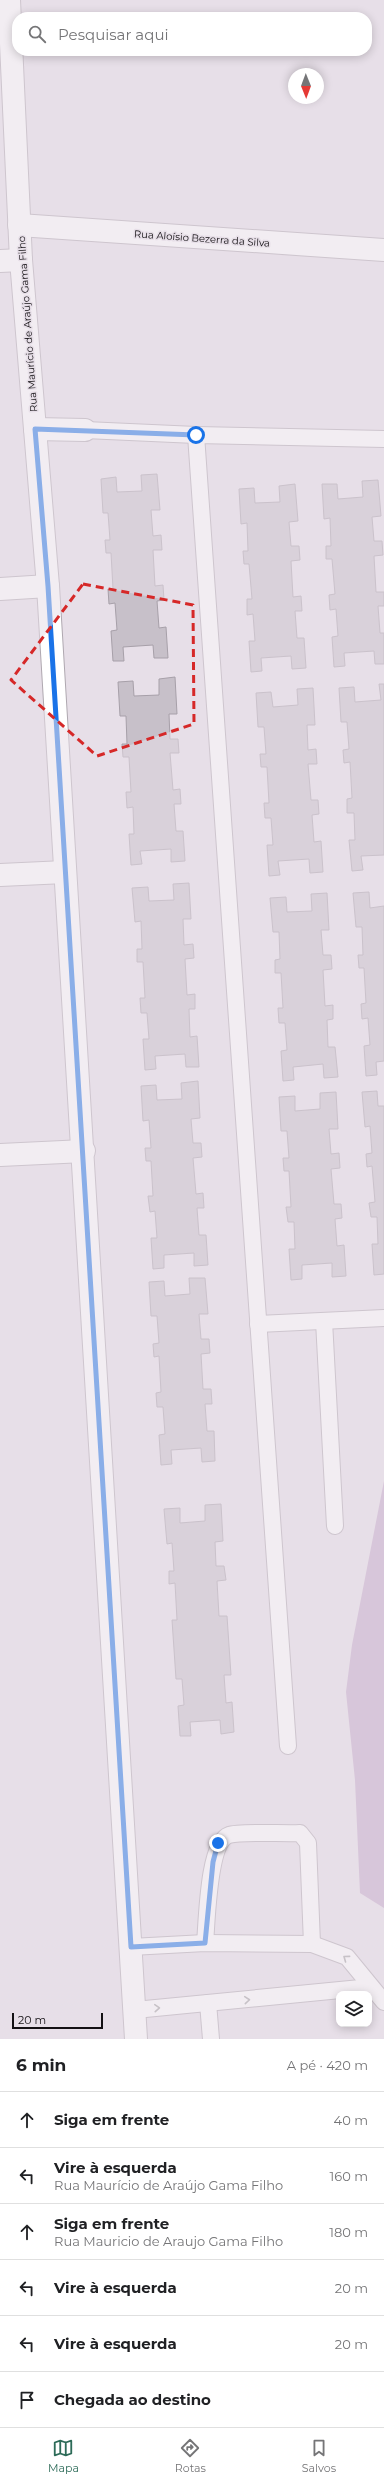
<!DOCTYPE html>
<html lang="pt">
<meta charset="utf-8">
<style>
:root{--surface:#fff;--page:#f6f6f6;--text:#202124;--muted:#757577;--line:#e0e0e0;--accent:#2d6b58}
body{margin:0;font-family:Montserrat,sans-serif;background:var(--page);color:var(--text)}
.controls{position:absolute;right:12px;bottom:12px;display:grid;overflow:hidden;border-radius:8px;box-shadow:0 2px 10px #0003}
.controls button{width:36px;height:36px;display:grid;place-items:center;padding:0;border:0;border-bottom:1px solid var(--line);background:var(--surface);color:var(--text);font:20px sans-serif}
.compass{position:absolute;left:288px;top:68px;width:36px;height:36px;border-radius:50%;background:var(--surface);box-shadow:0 2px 10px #0003;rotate:179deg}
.scale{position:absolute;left:12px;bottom:10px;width:91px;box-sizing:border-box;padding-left:4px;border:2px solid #141114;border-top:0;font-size:11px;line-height:14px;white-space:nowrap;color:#141114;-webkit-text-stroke:3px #e7dfe8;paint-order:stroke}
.stop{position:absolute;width:12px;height:12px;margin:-9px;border:3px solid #1a73e8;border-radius:50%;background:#fff}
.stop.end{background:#1a73e8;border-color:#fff;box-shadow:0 1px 4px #0008}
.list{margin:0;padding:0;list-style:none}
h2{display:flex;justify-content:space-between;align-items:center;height:52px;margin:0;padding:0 16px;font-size:17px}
h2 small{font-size:13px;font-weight:400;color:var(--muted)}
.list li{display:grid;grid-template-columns:26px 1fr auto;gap:12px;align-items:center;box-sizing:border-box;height:56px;padding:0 16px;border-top:1px solid var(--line)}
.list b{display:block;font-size:15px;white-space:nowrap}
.list p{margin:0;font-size:13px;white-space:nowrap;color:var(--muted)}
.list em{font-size:13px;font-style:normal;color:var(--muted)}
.icon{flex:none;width:22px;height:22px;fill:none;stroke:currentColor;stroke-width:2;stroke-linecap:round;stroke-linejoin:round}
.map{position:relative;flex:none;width:384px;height:2039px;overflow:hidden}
.search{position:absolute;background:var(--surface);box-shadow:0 2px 10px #0003;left:12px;right:12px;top:12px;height:44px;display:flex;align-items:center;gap:10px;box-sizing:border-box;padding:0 14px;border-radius:16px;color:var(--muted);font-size:15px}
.sheet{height:388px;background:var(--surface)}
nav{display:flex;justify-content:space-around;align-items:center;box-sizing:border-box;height:56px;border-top:1px solid var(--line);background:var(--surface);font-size:11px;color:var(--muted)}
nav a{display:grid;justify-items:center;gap:2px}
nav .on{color:var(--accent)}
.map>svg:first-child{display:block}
.green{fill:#c3a8c9}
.building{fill:#c7c0c9;stroke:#a7a0a9}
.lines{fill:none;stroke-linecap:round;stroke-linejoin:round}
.service-casing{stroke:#afa8b0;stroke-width:18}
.minor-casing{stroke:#afa8b0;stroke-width:24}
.service{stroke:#fff;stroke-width:16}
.minor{stroke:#fff;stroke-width:22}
.oneway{stroke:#a1a0a1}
.route{stroke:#1a73e8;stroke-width:5}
.marked{fill:none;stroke:#d62828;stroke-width:3;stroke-dasharray:8 5;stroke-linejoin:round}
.labels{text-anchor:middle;stroke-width:3;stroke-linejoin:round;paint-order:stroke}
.street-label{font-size:10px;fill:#141114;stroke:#e7dfe8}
</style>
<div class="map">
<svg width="384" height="2039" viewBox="0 0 384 2039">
<rect width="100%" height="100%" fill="#e7dfe8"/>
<path class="green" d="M384,1481V1908L360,1893L355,1780L346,1692L352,1645Z"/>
<g class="building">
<path d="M157,474L160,510H151L153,536L161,535L162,550H153L155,586L163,585L164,600L157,601L159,628L166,627L168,658H154L153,645L123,647L124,661H113L111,631L117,630L115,603L109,604L108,589H113L111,553H106L105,540H110L108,513H103L101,479L116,477L117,492L142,491L141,475Z"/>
<path d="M378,480L381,516L372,517L374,541H382L383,555L374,556L376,592H384V606H378L380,633H384V664H375L374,651L344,653L345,666L334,667L332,637L338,636L336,609L330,610L329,595L335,594L332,559H326V546H331L330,518L324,519L322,484H337L338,499L363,497L362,481Z"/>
<path d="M295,484L298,521L289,522L291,546H299L300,560L291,561L293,597L301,596L302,611H295L297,638H304L306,668L292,669L291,656L261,658L262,671L251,672L249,641H255L253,614L247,615V599H252L249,564H244L243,551H248L247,523L241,524L239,489L254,488L255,503L280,502L279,486Z"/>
<path d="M175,677L177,714H169L170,739H178L179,753H170L173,790L180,789L181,804H174L176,831H183L185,861L171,862V849L140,851L142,864L131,865L129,834H134L133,807L127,808L126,792H131L129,757H123L122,744H127L126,716H120L118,682L133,681L134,696L159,695V679Z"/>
<path d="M379,684H384V855L361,856L363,870L352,871L349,840H355L354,813H347V799L352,798L350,762L344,763L343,750L349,749L347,722H341L339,688L354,687L355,702L381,700Z"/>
<path d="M313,688L315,725H307L308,750L316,749L317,764H308L311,800H318L319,814L312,815L314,842L321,841L323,872L310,873L309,859L278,861L280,875L269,876L267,845H273L271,818H265L264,803H269L267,767H261L260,754H266L264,727H258L256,693L271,692L273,707L298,705L297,689Z"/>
<path d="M189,883L191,919H183L184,945L193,944L194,958L185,959L187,995L195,994V1009H189L190,1037L197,1036L199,1067H186L185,1054L155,1056L156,1069L145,1070L143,1039H149L147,1013H141L140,998H145L143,962H137V949H142L141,921L135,922L132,888L148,887L149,901L174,900L173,884Z"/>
<path d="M369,892L370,908L384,906V1061L376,1062L377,1075L366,1076L364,1046L370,1045L368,1018L362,1019L361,1004L366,1003L364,968H359L358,955H363L362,927H356L353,893Z"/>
<path d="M327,893L329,930H321L323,955H331L332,969L323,970L325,1006L333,1005V1019L327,1020L328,1047H335L338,1077L324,1078L323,1064L293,1067L294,1080L283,1081L281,1051L287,1050L285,1023H279L278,1008H283L281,973H275V960L280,959L279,932H273L270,898L286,897L287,912L312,911L311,894Z"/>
<path d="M198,1081L200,1118L191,1119L193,1143H201L202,1157L193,1158L196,1194L203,1193L204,1208H197L199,1235H206L208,1265L194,1266V1253L164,1255V1268L153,1269L151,1238H157L155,1211L150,1212L148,1196H153L151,1161H146L145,1148H151L149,1120L143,1121L141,1086L156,1085L157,1100L182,1099L181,1083Z"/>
<path d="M377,1091L378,1106H384V1274L374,1275L372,1244H378L377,1217H371L369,1203L375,1202L372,1166L367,1167L366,1154L372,1153L370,1126L365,1127L362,1092Z"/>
<path d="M336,1092L338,1129H329L331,1154L339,1153L340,1168L331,1169L334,1204H341L342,1218L335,1219L337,1246L344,1245L346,1276L332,1277V1263L302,1265V1279L291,1280L289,1249H295L294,1222H288L286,1207H291L289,1171H284L283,1158H289L287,1131H281L279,1097L295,1096V1111L320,1109V1093Z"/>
<path d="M189,1278H205L208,1314H199L201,1339H209L210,1353L201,1354L203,1389H211L212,1404H205L207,1431H214L215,1461L202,1462L201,1448L171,1450L172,1464L161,1465L159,1435L165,1434L163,1407H157L156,1393L161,1392L159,1356L154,1357L153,1344L159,1343L157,1316H151L149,1282L164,1281L165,1296L190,1294Z"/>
<path d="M221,1504L223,1541L215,1542L216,1566H224L226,1580L217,1581L219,1616H227L231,1675H224L226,1703L232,1702L234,1732L221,1734L220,1720L190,1722L191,1736H180L178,1706L184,1705L182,1679H176L172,1620H177L175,1583L169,1584V1571H174L172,1543L167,1544L164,1509L180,1508V1523L205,1521V1505Z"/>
</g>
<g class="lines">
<g class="service-casing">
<g id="service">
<path d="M85,430L196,435"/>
<path d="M324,1321L335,1526"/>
<path d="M258,1324L384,1318"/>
<path d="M288,1746L196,435L384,439"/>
<path d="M205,1943C207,1922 208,1842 229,1835C240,1831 285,1834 300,1833L308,1843L312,1944"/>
<path d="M131,1947L205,1943L312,1944L347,1957L384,2002"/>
<path d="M208,2003L211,2039"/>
<path d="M135,2010L371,1987"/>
</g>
</g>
<g class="minor-casing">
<g id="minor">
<path d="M9,0L21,260L48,586L136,2039"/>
<path d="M19,225L384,250"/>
<path d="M0,261L21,260"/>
<path d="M35,429L85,430"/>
<path d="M0,589L48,586"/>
<path d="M0,875L65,872"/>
<path d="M0,1155L84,1151"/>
</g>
</g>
<use href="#service" class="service"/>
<use href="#minor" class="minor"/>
</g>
<defs><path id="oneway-chevron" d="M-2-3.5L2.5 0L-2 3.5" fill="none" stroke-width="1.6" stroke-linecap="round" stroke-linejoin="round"/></defs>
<g class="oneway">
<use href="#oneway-chevron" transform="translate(346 1958) rotate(-144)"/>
<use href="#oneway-chevron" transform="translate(247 2000) rotate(-5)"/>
<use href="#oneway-chevron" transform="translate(157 2008) rotate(-4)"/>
</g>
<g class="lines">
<path class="route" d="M196,435L35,429L48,586L131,1947L205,1943L213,1862L218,1843"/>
</g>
<path d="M0 0H384V2039H0ZM83,584L193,605L194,724L97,756L11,680Z" fill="#e7dfe8" fill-opacity=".55" fill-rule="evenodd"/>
<path class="marked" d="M83,584L193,605L194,724L97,756L11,680Z"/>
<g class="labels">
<g class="street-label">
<text transform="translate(202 238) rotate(4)" y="4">Rua Aloísio Bezerra da Silva</text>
<text transform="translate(27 324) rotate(-94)" y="4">Rua Maurício de Araújo Gama Filho</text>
</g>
</g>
</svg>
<div class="controls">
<button><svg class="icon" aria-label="layers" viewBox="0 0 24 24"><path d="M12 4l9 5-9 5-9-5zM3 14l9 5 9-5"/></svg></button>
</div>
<svg class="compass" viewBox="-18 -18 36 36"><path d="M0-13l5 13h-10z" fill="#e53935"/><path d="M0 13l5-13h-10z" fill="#757577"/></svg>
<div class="scale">20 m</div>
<div class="stop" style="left:196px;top:435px"></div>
<div class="stop end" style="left:218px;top:1843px"></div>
<div class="search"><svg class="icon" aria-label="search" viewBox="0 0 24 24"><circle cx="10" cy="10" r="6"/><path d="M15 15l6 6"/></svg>Pesquisar aqui</div>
</div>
<section class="sheet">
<h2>6 min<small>A pé · 420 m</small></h2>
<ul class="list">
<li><svg class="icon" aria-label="ahead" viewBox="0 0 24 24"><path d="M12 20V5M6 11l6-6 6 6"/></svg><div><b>Siga em frente</b></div><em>40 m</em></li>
<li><svg class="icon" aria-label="left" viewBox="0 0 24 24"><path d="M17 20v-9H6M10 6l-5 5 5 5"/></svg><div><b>Vire à esquerda</b><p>Rua Maurício de Araújo Gama Filho</p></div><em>160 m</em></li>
<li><svg class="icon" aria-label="ahead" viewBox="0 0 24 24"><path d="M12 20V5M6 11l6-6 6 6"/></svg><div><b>Siga em frente</b><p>Rua Mauricio de Araujo Gama Filho</p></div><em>180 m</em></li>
<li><svg class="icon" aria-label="left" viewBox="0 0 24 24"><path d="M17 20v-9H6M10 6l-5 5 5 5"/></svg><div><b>Vire à esquerda</b></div><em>20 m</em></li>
<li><svg class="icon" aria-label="left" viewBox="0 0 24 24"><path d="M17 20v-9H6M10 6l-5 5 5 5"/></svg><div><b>Vire à esquerda</b></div><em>20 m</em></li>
<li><svg class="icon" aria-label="arrive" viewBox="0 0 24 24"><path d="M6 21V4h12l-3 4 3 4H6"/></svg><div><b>Chegada ao destino</b></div></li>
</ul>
</section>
<nav>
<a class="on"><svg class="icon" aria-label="map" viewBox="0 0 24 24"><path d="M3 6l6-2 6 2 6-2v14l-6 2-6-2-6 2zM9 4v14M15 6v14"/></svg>Mapa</a>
<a><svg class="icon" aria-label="directions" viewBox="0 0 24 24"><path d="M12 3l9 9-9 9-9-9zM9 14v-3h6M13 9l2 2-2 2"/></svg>Rotas</a>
<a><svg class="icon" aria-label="saved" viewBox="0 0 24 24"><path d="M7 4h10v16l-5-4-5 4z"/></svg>Salvos</a>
</nav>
